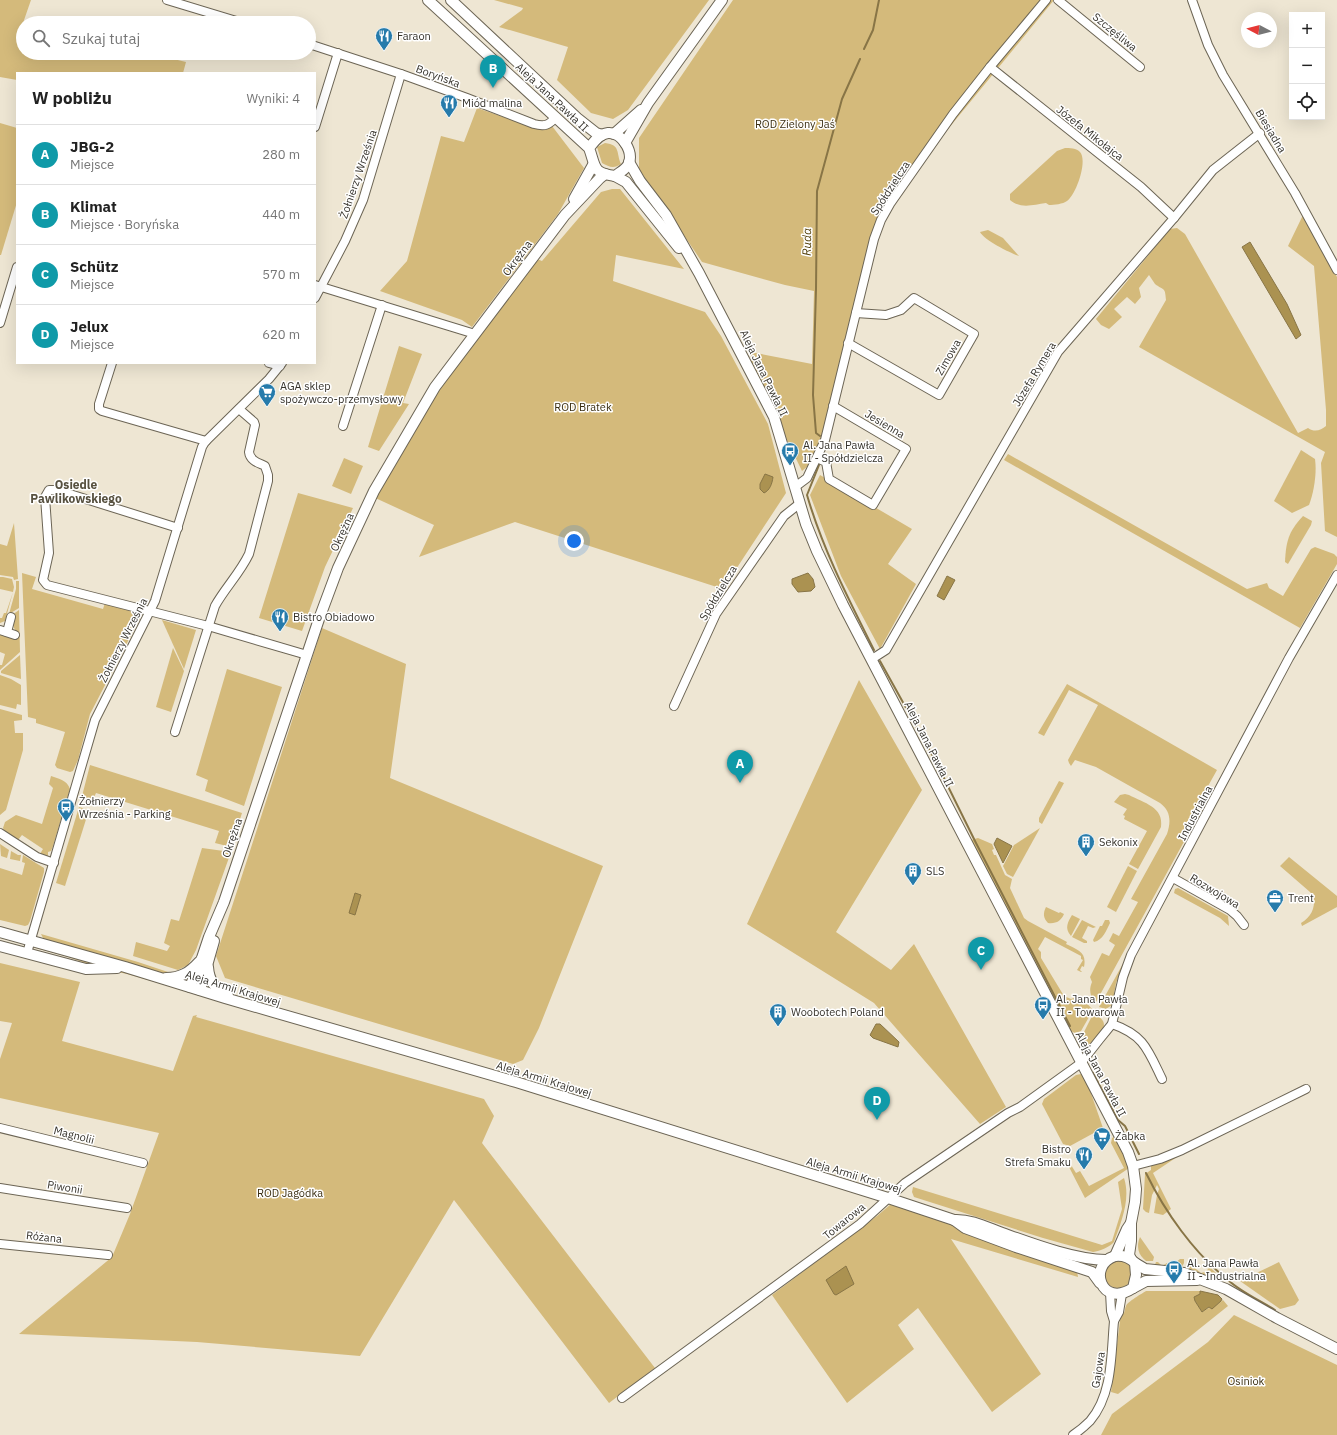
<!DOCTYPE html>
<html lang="pl">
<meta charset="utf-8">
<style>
:root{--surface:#fff;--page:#f6f6f6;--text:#222;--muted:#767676;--line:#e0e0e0;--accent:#db2777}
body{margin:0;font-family:"IBM Plex Sans",sans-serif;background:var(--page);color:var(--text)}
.controls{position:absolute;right:12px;top:12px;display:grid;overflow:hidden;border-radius:0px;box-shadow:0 4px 16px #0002}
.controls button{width:36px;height:36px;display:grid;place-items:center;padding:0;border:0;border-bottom:1px solid var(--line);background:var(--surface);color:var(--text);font:20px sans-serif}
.compass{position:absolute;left:1241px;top:12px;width:36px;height:36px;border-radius:50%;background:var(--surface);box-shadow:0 4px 16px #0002;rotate:277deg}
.you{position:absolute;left:574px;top:541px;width:14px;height:14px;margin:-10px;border:3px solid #fff;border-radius:50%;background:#1a73e8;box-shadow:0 0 0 6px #1a73e833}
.badge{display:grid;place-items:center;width:26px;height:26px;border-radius:50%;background:var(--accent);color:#fff;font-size:13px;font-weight:700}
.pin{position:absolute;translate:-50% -33px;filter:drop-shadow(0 1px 2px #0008)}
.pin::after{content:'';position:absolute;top:21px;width:14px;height:12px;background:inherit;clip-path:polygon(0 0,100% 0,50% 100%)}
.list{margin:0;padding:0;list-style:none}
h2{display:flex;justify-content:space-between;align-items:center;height:52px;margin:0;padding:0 16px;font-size:17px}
h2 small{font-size:13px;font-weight:400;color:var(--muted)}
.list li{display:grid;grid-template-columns:26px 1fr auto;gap:12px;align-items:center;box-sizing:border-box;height:60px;padding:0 16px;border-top:1px solid var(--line)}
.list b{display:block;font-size:15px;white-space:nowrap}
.list p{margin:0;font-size:13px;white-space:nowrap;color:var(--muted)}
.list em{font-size:13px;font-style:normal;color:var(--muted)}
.icon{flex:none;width:22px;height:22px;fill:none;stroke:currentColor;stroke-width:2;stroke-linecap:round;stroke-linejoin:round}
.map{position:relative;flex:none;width:1337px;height:1435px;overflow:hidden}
.search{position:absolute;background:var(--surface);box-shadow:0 4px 16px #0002;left:16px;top:16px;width:300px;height:44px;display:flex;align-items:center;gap:10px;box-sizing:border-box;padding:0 14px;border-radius:22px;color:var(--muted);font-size:15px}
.panel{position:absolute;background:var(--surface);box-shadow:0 4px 16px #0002;left:16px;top:72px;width:300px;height:292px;border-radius:0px}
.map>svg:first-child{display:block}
.green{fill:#d4ba7b}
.water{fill:#ab9251;stroke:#887546}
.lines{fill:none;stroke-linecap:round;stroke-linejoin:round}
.stream{stroke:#887546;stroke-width:2}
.minor-casing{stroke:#6c6555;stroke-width:10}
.tertiary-casing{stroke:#6c6555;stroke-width:12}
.minor{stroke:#fff;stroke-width:8}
.tertiary{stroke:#fff;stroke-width:10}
.labels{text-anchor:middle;stroke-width:3;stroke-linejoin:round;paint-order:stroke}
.street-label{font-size:11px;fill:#35322b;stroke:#fff}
.poi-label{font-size:11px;fill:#35322b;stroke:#fff;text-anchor:start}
.park-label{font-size:11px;fill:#3a2e11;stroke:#fff}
.water-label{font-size:12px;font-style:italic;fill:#4d3a03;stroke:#fff}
.neighbourhood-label{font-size:12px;font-weight:bold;fill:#575140;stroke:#fff}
</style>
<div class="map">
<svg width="1337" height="1435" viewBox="0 0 1337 1435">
<rect width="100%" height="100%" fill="#eee6d3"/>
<g class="green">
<path d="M0,0H31L23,23V53H149L186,62L183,73H17V80L0,77Z"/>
<path d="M494,0H709L628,110L613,119L591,113L557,80L568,47L499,27L522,10L523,8Z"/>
<path d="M733,0H1054L884,207L822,439L808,466L802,471L751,366V352L812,364L814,291L785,285L702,262L639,169V138Z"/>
<path d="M477,108L542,130L552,126L584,168L558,214L472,327L462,320L380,291L407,261L441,136L464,142Z"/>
<path d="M0,123L17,128V202L1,255H0Z"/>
<path d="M605,143C621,145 616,153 621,164C614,169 609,167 602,163L597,147Z"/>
<path d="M1065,148C1069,148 1077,148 1080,152C1088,161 1076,195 1067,201C1063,204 1054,205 1049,205L1046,203C1033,205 1020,209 1010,200V194L1057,151Z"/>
<path d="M612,189H620L684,269L616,255L613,281L705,312L721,336L768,424L786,493L723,589L515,522L419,557L434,525L371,496L435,387L532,257L542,261L601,192Z"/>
<path d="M1303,215L1337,277V537L1325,531L1321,463L1325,452L1139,347L1166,300C1165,286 1164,291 1155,284C1153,281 1151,278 1149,275L1139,288L1141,297L1135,304L1127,297L1114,309L1122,317L1109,329L1101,325L1096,319L1170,229L1177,228L1185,234L1298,433L1308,428C1315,433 1321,430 1326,426V410L1314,266L1288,246Z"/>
<path d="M988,230L1003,238L1019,256C1010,253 984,240 980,232Z"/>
<path d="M399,346L422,354L403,403L409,404L379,451L368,447Z"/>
<path d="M1301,450L1315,459C1317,473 1314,492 1309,505L1292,513L1274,501Z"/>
<path d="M1008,454L1247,589L1267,583L1269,588L1283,596L1311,549L1315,547L1334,554L1337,557V564L1300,628L1004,460Z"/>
<path d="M344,458L363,466L351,494L332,486Z"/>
<path d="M820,475L912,529L888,564L916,584L880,649L841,576L810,495Z"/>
<path d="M298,493L353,508L325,567L302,631L259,618Z"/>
<path d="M1303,516L1312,521L1311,525L1288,564L1285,562C1286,542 1288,532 1303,516Z"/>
<path d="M14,523L18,579L14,580L13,577L0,575V544L7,546Z"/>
<path d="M22,573L36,577L32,589L103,609L105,603L137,612L141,616L90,714L78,760L73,771L70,772L57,768L55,765L65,732L36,723V719L28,717Z"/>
<path d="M0,577H3L12,579L14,587L13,592L5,621L0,623V618H2L4,613H6L13,592L0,589Z"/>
<path d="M16,581H19V608L9,614L16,589Z"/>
<path d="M19,610L20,652L0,670V665H2L5,654L0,652V634L18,639V633C12,628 13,623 15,616L12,615Z"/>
<path d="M162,620L196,630L184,669Z"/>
<path d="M322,628L406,664L390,778L603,866L539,1028L523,1060L513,1064L225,978L216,956Z"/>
<path d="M173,648L184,671L171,712L156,707Z"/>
<path d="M20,655L21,679L1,673V671Z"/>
<path d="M227,669L282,687L244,806L205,791L208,780L196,775Z"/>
<path d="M0,675L11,679L21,685V705L17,704L16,709L0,705Z"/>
<path d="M859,680L922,790L836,932L891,970L914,944L1006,1107L980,1124L874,1003L747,924Z"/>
<path d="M1067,684L1217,770L1198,804L1203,807L1096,1002L1093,1001C1090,994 1089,989 1092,982L1090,977L1102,953L1109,956L1115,945L1109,941L1113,933L1119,936L1138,902L1131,899L1167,834C1171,822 1171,811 1160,803L1096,767L1075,760L1071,766L1069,763L1068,760L1098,705L1069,690L1044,736L1038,733Z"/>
<path d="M0,709L22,715V720L14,721L15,733H23V750L6,810L0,815Z"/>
<path d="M90,765L242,813L231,847L215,843L219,831L96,793L91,804L81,800Z"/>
<path d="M51,776C59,779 67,780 70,789L53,846L51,851L48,852V856L40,854L43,849L22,835L18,840L5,832L3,828L5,822L16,815L42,824L53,788L49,784Z"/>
<path d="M1059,781L1064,783L1042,824L1039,822V818Z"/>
<path d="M1125,794L1129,795C1144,803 1164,807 1161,827L1138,869L1129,864L1147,831L1124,819L1125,816L1123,815L1127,809L1114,802L1120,795Z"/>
<path d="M79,807L89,810L65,886L56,883Z"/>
<path d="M1040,828L1013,877L1007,874L1003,866L1014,845Z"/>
<path d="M978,838L992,844L994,849L992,850L994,855H996L1005,875L1012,879L1010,888L1024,918L1028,921L1067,942L1066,944C1078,950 1087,952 1084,967L1082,966L1080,970L1082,972H1081L1077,970L1083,960L1081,959V956L1045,937L1038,949L1041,952V958L1064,996L1071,999L1080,996L1093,1010L1081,1031L1075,1033L1071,1031L971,840Z"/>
<path d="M0,844L9,850L7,858L1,856Z"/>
<path d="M202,848L231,852L196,950L188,965L178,970L133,956L136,942L167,951L170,946L164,943L171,919L179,921Z"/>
<path d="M11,851L18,855H21L20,861L10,859Z"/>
<path d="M23,855L44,868V872L30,921L28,925L25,926L0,920V868L22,875L25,863L22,862Z"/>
<path d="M1289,857L1337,896V907L1302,926L1301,923C1311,917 1315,909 1314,897L1310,892L1280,866Z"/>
<path d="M1128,866L1137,871L1116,912L1107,907Z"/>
<path d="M1178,888L1228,916L1229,926L1220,918L1174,893L1175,889Z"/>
<path d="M1046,907L1059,913L1060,912L1064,914C1061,921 1056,924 1048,923C1043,918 1043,913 1046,907Z"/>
<path d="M1072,915L1080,919L1071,936C1064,928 1068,922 1072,915Z"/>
<path d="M1082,920L1096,927L1093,928L1088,926L1082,938L1087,941V943H1084L1072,937Z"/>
<path d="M1105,920H1109L1110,923C1106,931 1103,940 1094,942L1093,940L1100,926H1102Z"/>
<path d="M41,934L138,962L174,974H161L48,941L43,938Z"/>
<path d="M34,945L129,972L183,990L127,974L99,968L68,957L36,948L34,947Z"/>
<path d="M1125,960L1116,983L1112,1005L1106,1009L1099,1007Z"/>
<path d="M0,963L80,982L62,1041L173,1071L193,1016L197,1015L196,1017L484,1099L494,1116L482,1143L655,1368L609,1403L454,1200L360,1356L197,1342L19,1334L112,1257L130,1214L159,1133L0,1098V1059L12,1023L0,1021Z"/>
<path d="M1094,1012C1097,1015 1101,1018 1103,1021C1108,1031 1093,1042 1088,1048H1082L1078,1041V1037L1084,1032Z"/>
<path d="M1081,1074L1085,1076L1103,1128L1070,1146L1063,1144L1042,1104L1044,1099L1076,1075Z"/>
<path d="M1114,1137L1117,1138L1132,1166L1085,1198L1069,1167L1071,1165L1076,1173L1080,1171L1089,1186L1124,1168L1111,1143L1112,1138Z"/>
<path d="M1186,1151L1153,1173L1171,1209L1163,1215L1154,1213L1157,1195L1159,1189L1157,1185L1152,1195L1149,1213L1146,1212L1143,1209L1145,1174L1151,1170V1166Z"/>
<path d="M1124,1178C1131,1199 1121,1222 1114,1242C1110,1247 1100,1251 1093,1252L1043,1238L914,1197L912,1192L913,1187L1102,1245L1112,1241L1122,1209L1118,1182Z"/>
<path d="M891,1204L937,1218L981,1238L1022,1254L1077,1271L1078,1277L951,1239L1041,1374L992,1412L918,1308L898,1325L914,1349L847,1403L772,1295L877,1216Z"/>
<path d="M1140,1237L1154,1257L1153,1261H1146C1138,1255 1136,1246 1140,1237Z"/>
<path d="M1180,1259H1184V1263L1181,1269L1154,1267L1156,1262H1158L1162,1266L1167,1263C1173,1267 1175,1263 1180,1259Z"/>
<circle cx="1118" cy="1274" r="14"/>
<path d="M1279,1262L1299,1300L1295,1305L1280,1309L1240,1281Z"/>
<path d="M1191,1265L1201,1273L1205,1272L1210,1267L1216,1273L1211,1279L1186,1270L1188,1266Z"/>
<path d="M1146,1291H1200V1295L1195,1301L1202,1312C1209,1307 1216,1306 1223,1300L1228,1306L1118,1394L1111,1392L1121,1313H1124C1125,1310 1125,1308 1126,1306C1127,1302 1143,1293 1146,1291Z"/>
<path d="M1234,1315L1337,1365V1435H1101L1112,1414L1208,1342Z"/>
</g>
<g class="water">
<path d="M1250,242L1287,304L1301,335L1296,339L1242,247Z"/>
<path d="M765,474L773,477C772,484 770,490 764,493L760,489V484Z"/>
<path d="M808,573L813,579L815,587L811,591L798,592L792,584V579Z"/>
<path d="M947,576L955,580L944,600L937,596Z"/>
<path d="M997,838L1012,846L1003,863L994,844Z"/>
<path d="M355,893L361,895L355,915L349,913Z"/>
<path d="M876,1024H880L899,1042L898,1047L873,1038L870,1035Z"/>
<path d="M846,1266L854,1284L836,1295L834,1294L826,1280Z"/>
<path d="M1200,1291L1218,1295L1222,1299L1221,1301L1212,1309L1209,1307L1202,1312L1195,1301L1194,1297L1200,1294Z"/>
</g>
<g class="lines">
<g class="stream">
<path d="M864,49L873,30L879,0"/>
<path d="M820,436L816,433L813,395L816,289L817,191L842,99L860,59"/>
<path d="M823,454L827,444"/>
<path d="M819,465L807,495C823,550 849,600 874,650"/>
<path d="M880,661L935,760L976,843L1070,1026"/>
<path d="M1093,1073L1118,1120L1125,1126L1139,1154"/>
<path d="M1146,1173C1165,1212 1194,1253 1228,1280C1241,1292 1259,1300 1275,1310"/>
</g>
<g class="minor-casing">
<g id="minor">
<path d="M167,0L243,23"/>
<path d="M1058,0L1140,67"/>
<path d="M1192,0L1208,45L1223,75L1295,193L1337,270"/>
<path d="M309,44L401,74L467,98L534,124C545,127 549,125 556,117"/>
<path d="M990,67L1141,187L1174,218"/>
<path d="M315,127L338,53"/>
<path d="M315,285L475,334"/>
<path d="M315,298L345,241L363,200L401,74"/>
<path d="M0,323L17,267"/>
<path d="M848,343L939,395L974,334L914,298L901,310L886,315L856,313"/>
<path d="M112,363L99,404V409L102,411L206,441"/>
<path d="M269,363L280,366"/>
<path d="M343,426L382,305"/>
<path d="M817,458L826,462L829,479L873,505L906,449L833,406"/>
<path d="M795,487L807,478L825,440L874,239L881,220L890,204L953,114L990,67L1046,0"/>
<path d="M178,528L57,490H49L45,497L49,553L43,580L47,585L208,626L307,655"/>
<path d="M0,630L15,635"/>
<path d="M7,632L11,617"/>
<path d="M872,659L886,650L1058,352L1174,218L1213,170L1260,133"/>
<path d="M674,706L716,614L784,516L799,504"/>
<path d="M175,732L215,606C225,588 240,573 249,554L268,481V475L265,466C259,463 250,461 249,452L255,425L254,422L239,409"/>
<path d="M0,833L37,857L54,863"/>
<path d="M1173,878L1230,910L1237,916L1244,925"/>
<path d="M27,953L95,720L155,601L202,447L205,442L269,379L282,363"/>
<path d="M1112,1024C1144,1035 1148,1050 1162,1079"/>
<path d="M0,1128L143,1163"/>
<path d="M1133,1166L1160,1159L1182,1150L1306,1089"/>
<path d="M0,1188L127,1208"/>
<path d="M0,1244L108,1255"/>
<path d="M1110,1292L1111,1311L1114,1321"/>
<path d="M622,1398L860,1224L905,1183L1008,1113L1020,1107L1081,1063L1099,1040L1112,1024L1123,977L1131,955L1289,658L1337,575"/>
<path d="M1073,1435C1079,1431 1085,1426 1090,1421C1113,1394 1111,1354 1114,1321L1119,1312L1122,1294"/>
</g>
</g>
<g class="tertiary-casing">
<g id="tertiary">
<path d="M428,0L589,148C596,167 592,173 615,176C620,172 627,169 629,163C633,151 622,132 608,133C599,134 594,142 589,148"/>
<path d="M451,0L577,118L596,133L602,135"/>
<path d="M614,134L641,110"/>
<path d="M625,143L648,103L722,0"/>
<path d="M629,162L640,181L666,215L699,273L774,417L806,524L817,551L843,605L1128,1152L1133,1166L1136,1189L1135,1202L1131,1223V1241L1129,1255L1131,1259"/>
<path d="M615,176L626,182L679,248"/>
<path d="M574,199L593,165"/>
<path d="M0,932L125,967L225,998L516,1082L888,1198L954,1220L965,1228L1016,1247L1092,1272L1100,1283"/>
<path d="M0,946L86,969L117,968"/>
<path d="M208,967C209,981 215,989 228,996"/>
<path d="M166,978C181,978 190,972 199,962"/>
<path d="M190,987L202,958L209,937L224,902L319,619L338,568L374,491L435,387L565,215L600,178L605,174"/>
<path d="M200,990L214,941"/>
<path d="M954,1220C972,1219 988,1228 1005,1234C1033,1244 1076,1260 1106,1260"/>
<path d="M1115,1256C1124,1255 1130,1258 1135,1263L1136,1275L1133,1288C1101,1309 1087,1265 1115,1256Z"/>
<path d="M1115,1256L1127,1229L1131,1223"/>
<path d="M1135,1263L1145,1269L1184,1273L1226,1289L1277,1318L1337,1349"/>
<path d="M1133,1288L1146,1281L1197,1280"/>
</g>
</g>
<use href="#minor" class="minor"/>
<use href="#tertiary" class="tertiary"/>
</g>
<defs>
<g id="restaurant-pin" transform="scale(0.9)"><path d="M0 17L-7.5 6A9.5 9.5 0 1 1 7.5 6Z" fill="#267bab" stroke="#fff"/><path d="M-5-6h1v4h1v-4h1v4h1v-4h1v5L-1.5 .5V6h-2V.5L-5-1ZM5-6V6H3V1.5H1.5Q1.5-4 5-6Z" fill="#fff"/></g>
<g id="supermarket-pin" transform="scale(0.9)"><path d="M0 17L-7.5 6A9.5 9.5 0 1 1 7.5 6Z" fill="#267bab" stroke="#fff"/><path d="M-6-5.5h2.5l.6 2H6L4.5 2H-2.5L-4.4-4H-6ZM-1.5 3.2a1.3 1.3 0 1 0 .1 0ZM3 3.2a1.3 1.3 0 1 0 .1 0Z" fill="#fff"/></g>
<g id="bus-pin" transform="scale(0.9)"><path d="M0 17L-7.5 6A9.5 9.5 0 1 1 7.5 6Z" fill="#267bab" stroke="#fff"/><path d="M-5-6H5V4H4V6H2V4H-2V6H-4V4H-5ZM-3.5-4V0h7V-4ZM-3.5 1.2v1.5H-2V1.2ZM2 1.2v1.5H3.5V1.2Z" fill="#fff"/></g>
<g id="building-pin" transform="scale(0.9)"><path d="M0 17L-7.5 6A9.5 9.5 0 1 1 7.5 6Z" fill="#267bab" stroke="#fff"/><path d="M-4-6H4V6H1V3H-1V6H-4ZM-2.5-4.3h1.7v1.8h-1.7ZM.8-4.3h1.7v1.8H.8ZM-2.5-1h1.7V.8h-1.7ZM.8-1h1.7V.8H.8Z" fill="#fff"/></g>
<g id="office-pin" transform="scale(0.9)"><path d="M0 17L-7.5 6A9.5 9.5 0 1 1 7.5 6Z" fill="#267bab" stroke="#fff"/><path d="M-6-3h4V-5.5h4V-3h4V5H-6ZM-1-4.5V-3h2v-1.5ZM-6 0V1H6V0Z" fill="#fff"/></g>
</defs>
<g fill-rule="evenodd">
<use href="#restaurant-pin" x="384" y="36"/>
<use href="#restaurant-pin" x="449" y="103"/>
<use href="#supermarket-pin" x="267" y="392"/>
<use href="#bus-pin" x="790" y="451"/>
<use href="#restaurant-pin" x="280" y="617"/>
<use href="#bus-pin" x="66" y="807"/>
<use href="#building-pin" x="1086" y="842"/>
<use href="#building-pin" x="913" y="871"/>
<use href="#office-pin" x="1275" y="898"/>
<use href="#bus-pin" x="1043" y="1005"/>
<use href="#building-pin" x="778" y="1012"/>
<use href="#supermarket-pin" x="1102" y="1136"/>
<use href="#restaurant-pin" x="1084" y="1155"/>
<use href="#bus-pin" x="1174" y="1269"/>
</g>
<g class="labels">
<g class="street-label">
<text transform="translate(1115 32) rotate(39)" y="4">Szczęśliwa</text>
<text transform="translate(438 76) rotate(20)" y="4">Boryńska</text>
<text transform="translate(552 97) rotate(43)" y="4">Aleja Jana Pawła II</text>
<text transform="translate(1271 131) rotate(59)" y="4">Biesiadna</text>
<text transform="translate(1090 133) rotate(38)" y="4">Józefa Mikołajca</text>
<text transform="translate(358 174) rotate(-71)" y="4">Żołnierzy Września</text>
<text transform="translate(890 188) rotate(-57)" y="4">Spółdzielcza</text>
<text transform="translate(517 258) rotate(-53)" y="4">Okrężna</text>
<text transform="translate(948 357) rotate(-60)" y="4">Zimowa</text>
<text transform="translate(764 373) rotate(64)" y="4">Aleja Jana Pawła II</text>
<text transform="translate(1034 374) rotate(-59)" y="4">Józefa Rymera</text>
<text transform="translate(885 424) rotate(31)" y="4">Jesienna</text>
<text transform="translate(342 532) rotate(-65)" y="4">Okrężna</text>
<text transform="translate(718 593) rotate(-59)" y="4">Spółdzielcza</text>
<text transform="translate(123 640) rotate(-63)" y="4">Żołnierzy Września</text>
<text transform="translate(929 744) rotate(63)" y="4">Aleja Jana Pawła II</text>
<text transform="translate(1195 813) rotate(-62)" y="4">Industrialna</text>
<text transform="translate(232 838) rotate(-71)" y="4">Okrężna</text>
<text transform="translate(1215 891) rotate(31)" y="4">Rozwojowa</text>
<text transform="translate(233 988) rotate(17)" y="4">Aleja Armii Krajowej</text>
<text transform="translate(1101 1074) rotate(62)" y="4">Aleja Jana Pawła II</text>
<text transform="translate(544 1079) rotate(17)" y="4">Aleja Armii Krajowej</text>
<text transform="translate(74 1135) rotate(14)" y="4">Magnolii</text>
<text transform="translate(854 1175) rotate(17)" y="4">Aleja Armii Krajowej</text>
<text transform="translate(65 1187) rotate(9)" y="4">Piwonii</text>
<text transform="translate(844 1221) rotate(-39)" y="4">Towarowa</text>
<text transform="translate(44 1237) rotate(6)" y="4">Różana</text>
<text transform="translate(1098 1370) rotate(-81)" y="4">Gajowa</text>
</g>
<g class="poi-label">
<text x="397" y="40">Faraon</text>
<text x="462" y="107">Miód malina</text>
<text x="280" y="390">AGA sklep<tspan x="280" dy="13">spożywczo-przemysłowy</tspan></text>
<text x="803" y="449">Al. Jana Pawła<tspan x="803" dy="13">II - Spółdzielcza</tspan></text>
<text x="293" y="621">Bistro Obiadowo</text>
<text x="79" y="805">Żołnierzy<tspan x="79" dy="13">Września - Parking</tspan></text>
<text x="1099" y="846">Sekonix</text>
<text x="926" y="875">SLS</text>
<text x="1288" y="902">Trent</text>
<text x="1056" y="1003">Al. Jana Pawła<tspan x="1056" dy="13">II - Towarowa</tspan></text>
<text x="791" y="1016">Woobotech Poland</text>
<text x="1115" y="1140">Żabka</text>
<text x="1071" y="1153" text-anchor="end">Bistro<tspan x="1071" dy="13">Strefa Smaku</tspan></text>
<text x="1187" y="1267">Al. Jana Pawła<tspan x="1187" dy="13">II - Industrialna</tspan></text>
</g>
<g class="park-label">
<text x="795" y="128">ROD Zielony Jaś</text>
<text x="583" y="411">ROD Bratek</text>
<text x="290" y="1197">ROD Jagódka</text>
<text x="1246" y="1385">Osiniok</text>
</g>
<g class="water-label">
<text transform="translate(807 242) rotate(-89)" y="4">Ruda</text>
</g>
<g class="neighbourhood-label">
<text x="76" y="489">Osiedle<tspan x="76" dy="14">Pawlikowskiego</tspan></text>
</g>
</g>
</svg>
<div class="controls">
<button>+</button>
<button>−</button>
<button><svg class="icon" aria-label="locate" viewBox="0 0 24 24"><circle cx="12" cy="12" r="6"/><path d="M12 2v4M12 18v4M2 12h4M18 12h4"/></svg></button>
</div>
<svg class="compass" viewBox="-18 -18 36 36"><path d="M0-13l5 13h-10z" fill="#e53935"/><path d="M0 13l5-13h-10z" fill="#767676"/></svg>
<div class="you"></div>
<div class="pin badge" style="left:740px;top:783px;background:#0f9aa8">A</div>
<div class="pin badge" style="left:493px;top:88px;background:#0f9aa8">B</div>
<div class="pin badge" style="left:981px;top:970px;background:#0f9aa8">C</div>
<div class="pin badge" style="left:877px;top:1120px;background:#0f9aa8">D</div>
<div class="search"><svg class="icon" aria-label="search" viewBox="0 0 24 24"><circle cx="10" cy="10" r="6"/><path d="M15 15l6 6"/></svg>Szukaj tutaj</div>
<section class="panel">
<h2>W pobliżu<small>Wyniki: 4</small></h2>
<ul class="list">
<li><span class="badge" style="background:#0f9aa8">A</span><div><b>JBG-2</b><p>Miejsce</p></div><em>280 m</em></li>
<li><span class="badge" style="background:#0f9aa8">B</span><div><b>Klimat</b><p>Miejsce · Boryńska</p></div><em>440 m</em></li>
<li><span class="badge" style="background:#0f9aa8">C</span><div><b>Schütz</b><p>Miejsce</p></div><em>570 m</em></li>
<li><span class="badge" style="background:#0f9aa8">D</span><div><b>Jelux</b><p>Miejsce</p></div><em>620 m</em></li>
</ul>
</section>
</div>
